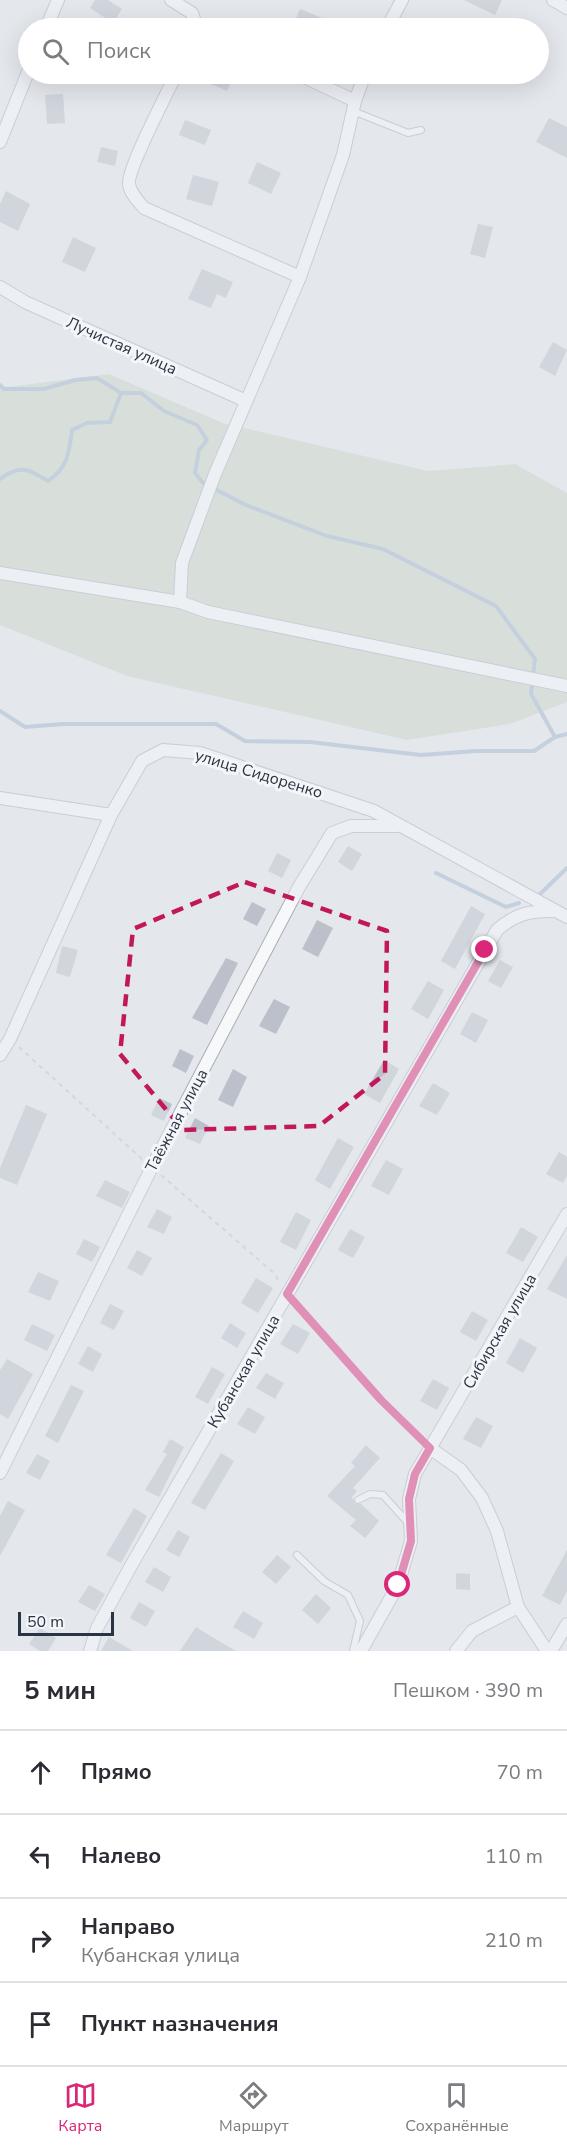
<!DOCTYPE html>
<html lang="ru">
<meta charset="utf-8">
<style>
:root{--surface:#fff;--page:#f7f7f7;--text:#2b2b33;--muted:#7c7c81;--line:#e1e1e2;--accent:#db2777}
body{margin:0;font-family:"Nunito Sans",sans-serif;background:var(--page);color:var(--text)}
.scale{position:absolute;left:18px;bottom:15px;width:96px;box-sizing:border-box;padding-left:6px;border:3px solid #2b3445;border-top:0;font-size:16px;line-height:21px;white-space:nowrap;color:#2b3445;-webkit-text-stroke:4px #f4f6f9;paint-order:stroke}
.stop{position:absolute;width:18px;height:18px;margin:-14px;border:4px solid #db2777;border-radius:50%;background:#fff}
.stop.end{background:#db2777;border-color:#fff;box-shadow:0 2px 6px #0008}
.list{margin:0;padding:0;list-style:none}
h2{display:flex;justify-content:space-between;align-items:center;height:78px;margin:0;padding:0 24px;font-size:26px}
h2 small{font-size:20px;font-weight:400;color:var(--muted)}
.list li{display:grid;grid-template-columns:39px 1fr auto;gap:18px;align-items:center;box-sizing:border-box;height:84px;padding:0 24px;border-top:2px solid var(--line)}
.list b{display:block;font-size:22px;white-space:nowrap}
.list p{margin:0;font-size:20px;white-space:nowrap;color:var(--muted)}
.list em{font-size:20px;font-style:normal;color:var(--muted)}
.icon{flex:none;width:33px;height:33px;fill:none;stroke:currentColor;stroke-width:2;stroke-linecap:round;stroke-linejoin:round}
.map{position:relative;flex:none;width:567px;height:1651px;overflow:hidden}
.search{position:absolute;background:var(--surface);box-shadow:0 6px 24px #0002;left:18px;right:18px;top:18px;height:66px;display:flex;align-items:center;gap:15px;box-sizing:border-box;padding:0 21px;border-radius:33px;color:var(--muted);font-size:22px}
.sheet{height:414px;background:var(--surface)}
nav{display:flex;justify-content:space-around;align-items:center;box-sizing:border-box;height:84px;border-top:2px solid var(--line);background:var(--surface);font-size:16px;color:var(--muted)}
nav a{display:grid;justify-items:center;gap:3px}
nav .on{color:var(--accent)}
.map>svg:first-child{display:block}
.green{fill:#c9d6c5}
.lines{fill:none;stroke-linecap:round;stroke-linejoin:round}
.stream{stroke:#9fb4cc;stroke-width:4}
.building{fill:#bbc0ca}
.service-casing{stroke:#a9aeb7;stroke-width:8}
.minor-casing{stroke:#a9aeb7;stroke-width:14}
.path{stroke:#c2c5cb;stroke-width:2;stroke-dasharray:4.5 4.5;stroke-linecap:butt}
.service{stroke:#f7f8fa;stroke-width:6}
.minor{stroke:#f7f8fa;stroke-width:12}
.route{stroke:#db2777;stroke-width:8}
.marked{fill:none;stroke:#c2185b;stroke-width:4.5;stroke-dasharray:12 8;stroke-linejoin:round}
.labels{text-anchor:middle;stroke-width:6;stroke-linejoin:round;paint-order:stroke}
.street-label{font-size:16px;fill:#2b3445;stroke:#f4f6f9}
</style>
<div class="map">
<svg width="567" height="1651" viewBox="0 0 567 1651">
<rect width="100%" height="100%" fill="#e4e7ec"/>
<path class="green" d="M109,374L223,423L428,471L515,464L567,493V702L510,724L407,740L127,676L0,625V388Z"/>
<g class="lines">
<g class="stream">
<path d="M0,385L4,389H44L75,380L97,378L121,393H141L164,411L197,425L207,440L199,450L195,473L203,483L246,505L327,536L383,549L496,606L535,659L531,694L555,737"/>
<path d="M0,479C21,464 28,469 48,481C68,467 69,453 72,430L87,423L110,422L121,393"/>
<path d="M0,711L25,727L63,724H216L245,741L310,742L421,755L476,751H534L555,737L567,734"/>
<path d="M436,873L506,907L519,903"/>
<path d="M540,894L567,868"/>
</g>
</g>
<g class="building">
<path d="M95,0H108L122,9L113,23L90,8Z"/>
<path d="M464,0H502L495,15Z"/>
<path d="M300,9L327,20L323,28H292Z"/>
<path d="M187,74H228L233,76L227,91Z"/>
<path d="M63,94L65,123L47,124L45,95Z"/>
<path d="M549,118L567,127V158L536,142Z"/>
<path d="M185,120L211,130L205,145L179,135Z"/>
<path d="M101,147L118,151L115,166L97,162Z"/>
<path d="M257,162L281,173L271,194L248,183Z"/>
<path d="M193,175L219,182L212,206L186,199Z"/>
<path d="M6,191L30,204L18,231L0,222V204Z"/>
<path d="M478,224L493,227L485,258L470,254Z"/>
<path d="M73,237L96,248L85,272L62,262Z"/>
<path d="M202,269L233,282L226,298L217,294L211,308L188,299Z"/>
<path d="M553,342L567,350L555,376L539,367Z"/>
<path d="M348,846L362,854L352,871L338,862Z"/>
<path d="M277,853L291,860L282,878L268,871Z"/>
<path d="M252,902L266,909L257,926L243,919Z"/>
<path d="M471,906L485,914L455,969L441,961Z"/>
<path d="M317,920L333,928L318,957L302,949Z"/>
<path d="M62,946L78,950L70,977L56,973Z"/>
<path d="M226,958L238,963L207,1025L192,1018Z"/>
<path d="M500,960L513,967L501,988L488,981Z"/>
<path d="M428,981L444,990L428,1019L411,1009Z"/>
<path d="M274,999L290,1007L276,1034L259,1026Z"/>
<path d="M472,1012L488,1020L476,1043L460,1034Z"/>
<path d="M180,1049L194,1056L186,1073L172,1066Z"/>
<path d="M384,1060L399,1069L380,1103L364,1094Z"/>
<path d="M233,1069L247,1077L233,1107L218,1100Z"/>
<path d="M433,1083L450,1093L437,1115L419,1106Z"/>
<path d="M159,1098L172,1104L164,1121L151,1115Z"/>
<path d="M26,1105L47,1114L17,1185L0,1178V1168Z"/>
<path d="M195,1118L209,1126L200,1144L185,1138Z"/>
<path d="M338,1138L354,1147L330,1189L315,1180Z"/>
<path d="M559,1152L567,1157V1176L563,1183L546,1174Z"/>
<path d="M386,1160L403,1169L389,1195L371,1186Z"/>
<path d="M105,1180L130,1192L122,1208L96,1196Z"/>
<path d="M157,1209L172,1217L164,1234L147,1227Z"/>
<path d="M296,1212L311,1220L296,1250L280,1242Z"/>
<path d="M521,1227L538,1237L523,1262L506,1253Z"/>
<path d="M350,1229L365,1237L353,1258L338,1250Z"/>
<path d="M84,1239L100,1247L92,1262L76,1254Z"/>
<path d="M137,1250L152,1258L142,1276L127,1268Z"/>
<path d="M567,1255V1299L547,1289Z"/>
<path d="M38,1272L59,1281L50,1301L28,1292Z"/>
<path d="M256,1278L273,1288L258,1313L241,1303Z"/>
<path d="M110,1304L124,1311L114,1330L100,1323Z"/>
<path d="M472,1311L488,1320L476,1341L460,1332Z"/>
<path d="M230,1323L246,1333L237,1348L221,1338Z"/>
<path d="M32,1324L55,1335L47,1351L24,1340Z"/>
<path d="M293,1324L310,1333L298,1354L280,1344Z"/>
<path d="M520,1338L537,1348L523,1373L506,1363Z"/>
<path d="M88,1346L102,1354L93,1372L78,1364Z"/>
<path d="M7,1359L33,1374L8,1419L0,1414V1370Z"/>
<path d="M212,1367L225,1374L208,1404L195,1397Z"/>
<path d="M266,1373L284,1383L275,1399L256,1388Z"/>
<path d="M433,1379L449,1388L437,1410L420,1401Z"/>
<path d="M71,1385L84,1391L58,1443L45,1436Z"/>
<path d="M248,1407L265,1417L255,1434L237,1424Z"/>
<path d="M476,1417L493,1426L481,1448L463,1439Z"/>
<path d="M170,1439L184,1447L159,1497L145,1490L167,1454L163,1452Z"/>
<path d="M366,1445L380,1458L353,1488L357,1491L352,1497L355,1504H361L379,1521L365,1538L350,1526L356,1520L327,1496L355,1466L351,1463Z"/>
<path d="M221,1453L234,1461L205,1510L191,1503Z"/>
<path d="M37,1454L50,1461L40,1480L26,1473Z"/>
<path d="M8,1501L25,1510L0,1556V1516Z"/>
<path d="M134,1508L147,1516L121,1563L106,1555Z"/>
<path d="M178,1530L190,1537L179,1557L166,1550Z"/>
<path d="M567,1550V1591L560,1605L542,1596Z"/>
<path d="M277,1555L291,1567L276,1584L262,1572Z"/>
<path d="M154,1567L171,1577L163,1592L145,1582Z"/>
<path d="M456,1573L470,1574V1590L456,1589Z"/>
<path d="M89,1585L105,1594L95,1611L78,1602Z"/>
<path d="M316,1594L331,1608L318,1624L302,1610Z"/>
<path d="M139,1602L155,1611L146,1627L130,1618Z"/>
<path d="M243,1611L263,1623L254,1639L233,1627Z"/>
<path d="M196,1627L212,1637L236,1651H180Z"/>
<path d="M40,1628L56,1638L48,1651H40L29,1644Z"/>
<path d="M109,1637L133,1651H101Z"/>
</g>
<g class="lines">
<g class="service-casing">
<g id="service">
<path d="M353,111L408,133L421,130"/>
<path d="M358,1500L370,1494L383,1495L409,1524"/>
<path d="M297,1555L324,1581L348,1595L360,1621L353,1651"/>
</g>
</g>
<g class="minor-casing">
<g id="minor">
<path d="M171,0L192,13L197,28"/>
<path d="M553,0L567,8"/>
<path d="M46,28L58,0"/>
<path d="M387,28L402,0"/>
<path d="M176,74C168,92 127,169 129,184C130,193 138,201 144,208L300,277"/>
<path d="M298,74L355,101"/>
<path d="M0,142L28,72"/>
<path d="M0,287L25,302L246,401"/>
<path d="M0,573L180,602L208,612L567,686"/>
<path d="M180,602L182,563L215,474L300,277L343,155L355,101L365,74"/>
<path d="M0,798L111,815"/>
<path d="M0,1055L10,1039L111,815L142,761L163,750L200,753L374,811L567,917"/>
<path d="M430,1448L461,1470L482,1498L497,1531L518,1607L547,1651"/>
<path d="M0,1473L152,1167L299,887L332,833L351,826H397"/>
<path d="M90,1651L97,1628L132,1564L497,930C515,914 529,911 553,911"/>
<path d="M361,1651L398,1585L411,1541L409,1499L415,1474L567,1214"/>
<path d="M456,1651L472,1631L518,1607"/>
<path d="M551,1651L567,1624"/>
</g>
</g>
<g class="path">
<path d="M19,1047L143,1160"/>
<path d="M161,1175L275,1274L279,1282"/>
<path d="M295,1303L380,1399L422,1440"/>
</g>
<use href="#service" class="service"/>
<use href="#minor" class="minor"/>
</g>
<g class="lines">
<path class="route" d="M398,1585L411,1541L409,1499L415,1474L430,1448L381,1400L287,1294L485,950"/>
</g>
<path d="M0 0H567V1651H0ZM245,882L387,931L385,1074L319,1126L183,1130L120,1054L133,929Z" fill="#e4e7ec" fill-opacity=".55" fill-rule="evenodd"/>
<path class="marked" d="M245,882L387,931L385,1074L319,1126L183,1130L120,1054L133,929Z"/>
<g class="labels">
<g class="street-label">
<text transform="translate(122 345) rotate(24)" y="6">Лучистая улица</text>
<text transform="translate(259 773) rotate(17)" y="6">улица Сидоренко</text>
<text transform="translate(176 1120) rotate(-62)" y="6">Таёжная улица</text>
<text transform="translate(499 1331) rotate(-60)" y="6">Сибирская улица</text>
<text transform="translate(243 1371) rotate(-60)" y="6">Кубанская улица</text>
</g>
</g>
</svg>
<div class="scale">50 m</div>
<div class="stop" style="left:398px;top:1585px"></div>
<div class="stop end" style="left:485px;top:950px"></div>
<div class="search"><svg class="icon" aria-label="search" viewBox="0 0 24 24"><circle cx="10" cy="10" r="6"/><path d="M15 15l6 6"/></svg>Поиск</div>
</div>
<section class="sheet">
<h2>5 мин<small>Пешком · 390 m</small></h2>
<ul class="list">
<li><svg class="icon" aria-label="ahead" viewBox="0 0 24 24"><path d="M12 20V5M6 11l6-6 6 6"/></svg><div><b>Прямо</b></div><em>70 m</em></li>
<li><svg class="icon" aria-label="left" viewBox="0 0 24 24"><path d="M17 20v-9H6M10 6l-5 5 5 5"/></svg><div><b>Налево</b></div><em>110 m</em></li>
<li><svg class="icon" aria-label="right" viewBox="0 0 24 24"><path d="M7 20v-9h11M14 6l5 5-5 5"/></svg><div><b>Направо</b><p>Кубанская улица</p></div><em>210 m</em></li>
<li><svg class="icon" aria-label="arrive" viewBox="0 0 24 24"><path d="M6 21V4h12l-3 4 3 4H6"/></svg><div><b>Пункт назначения</b></div></li>
</ul>
</section>
<nav>
<a class="on"><svg class="icon" aria-label="map" viewBox="0 0 24 24"><path d="M3 6l6-2 6 2 6-2v14l-6 2-6-2-6 2zM9 4v14M15 6v14"/></svg>Карта</a>
<a><svg class="icon" aria-label="directions" viewBox="0 0 24 24"><path d="M12 3l9 9-9 9-9-9zM9 14v-3h6M13 9l2 2-2 2"/></svg>Маршрут</a>
<a><svg class="icon" aria-label="saved" viewBox="0 0 24 24"><path d="M7 4h10v16l-5-4-5 4z"/></svg>Сохранённые</a>
</nav>
